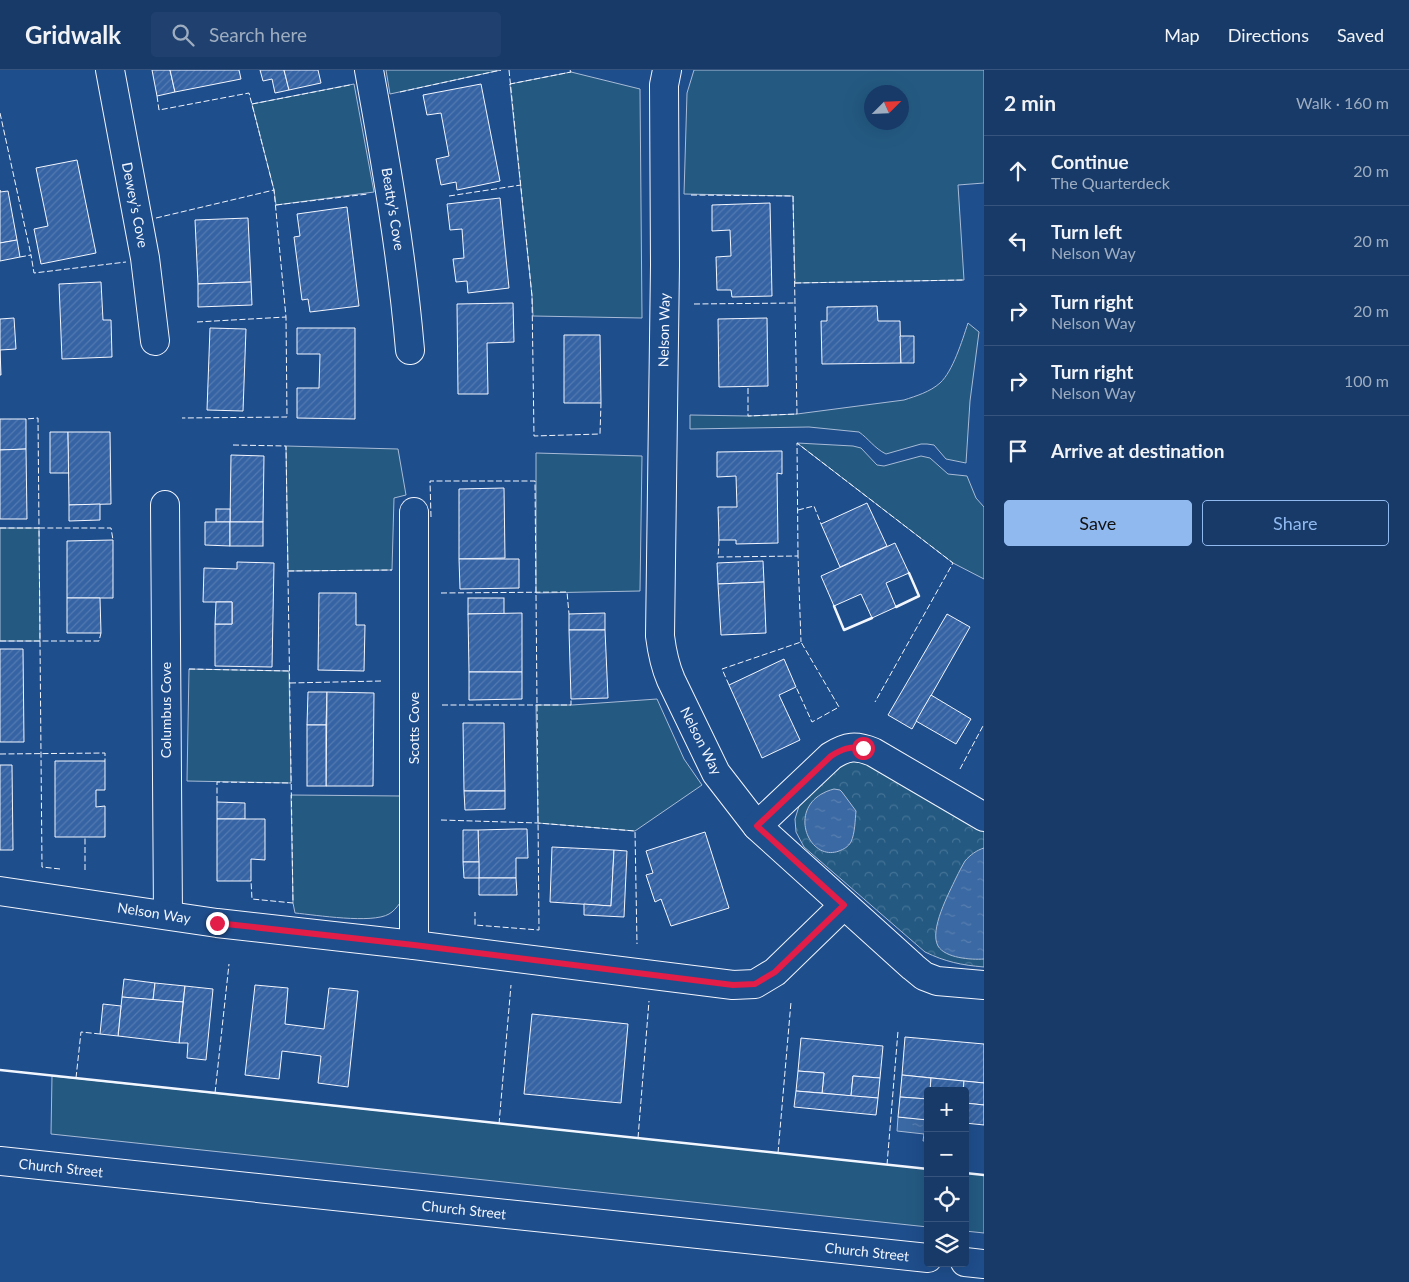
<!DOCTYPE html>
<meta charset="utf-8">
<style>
:root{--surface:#173a69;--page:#20416f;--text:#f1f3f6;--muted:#9eadc0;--line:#36547d;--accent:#90b9f0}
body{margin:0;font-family:Lato,sans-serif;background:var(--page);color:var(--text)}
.controls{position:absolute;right:15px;bottom:15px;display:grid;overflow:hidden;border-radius:5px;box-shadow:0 5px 20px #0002}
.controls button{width:45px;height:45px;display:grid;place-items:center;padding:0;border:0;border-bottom:1px solid var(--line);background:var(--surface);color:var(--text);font:25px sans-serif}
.compass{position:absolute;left:864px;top:15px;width:45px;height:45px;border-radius:50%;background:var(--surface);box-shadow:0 5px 20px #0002;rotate:66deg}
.stop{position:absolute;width:15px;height:15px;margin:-11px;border:4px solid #e11d48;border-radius:50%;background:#fff}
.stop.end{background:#e11d48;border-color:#fff;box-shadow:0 1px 5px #0008}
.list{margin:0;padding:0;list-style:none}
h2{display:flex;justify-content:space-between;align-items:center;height:65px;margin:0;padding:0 20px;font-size:21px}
h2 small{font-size:16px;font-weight:400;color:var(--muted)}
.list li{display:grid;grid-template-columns:32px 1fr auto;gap:15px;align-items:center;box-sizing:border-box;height:70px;padding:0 20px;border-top:1px solid var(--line)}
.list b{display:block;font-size:19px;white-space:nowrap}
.list p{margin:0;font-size:16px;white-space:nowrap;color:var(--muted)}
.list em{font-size:16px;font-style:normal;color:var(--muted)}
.actions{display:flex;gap:10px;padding:15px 20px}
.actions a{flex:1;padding:11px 0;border:1px solid var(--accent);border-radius:5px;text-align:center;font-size:18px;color:var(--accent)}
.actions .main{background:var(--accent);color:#111}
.icon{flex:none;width:28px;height:28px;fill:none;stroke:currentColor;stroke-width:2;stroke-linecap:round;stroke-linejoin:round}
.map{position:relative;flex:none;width:984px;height:1212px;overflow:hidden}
header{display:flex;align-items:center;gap:30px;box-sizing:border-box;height:70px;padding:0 25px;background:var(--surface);border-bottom:1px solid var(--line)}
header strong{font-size:24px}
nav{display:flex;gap:28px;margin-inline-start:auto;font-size:18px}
.search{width:350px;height:45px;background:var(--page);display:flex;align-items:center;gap:12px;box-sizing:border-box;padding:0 18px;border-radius:5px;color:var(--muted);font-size:19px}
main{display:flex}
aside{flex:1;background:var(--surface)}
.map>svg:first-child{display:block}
.grass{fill:#245a82;stroke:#a8bbd7;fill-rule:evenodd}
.forest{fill:url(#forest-crowns);stroke:#a8bbd7}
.water{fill:url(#water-ripples);stroke:#a8bbd7}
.building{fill:url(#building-hatch);stroke:#f2f6ff}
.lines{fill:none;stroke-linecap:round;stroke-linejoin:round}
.minor-casing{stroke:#f2f6ff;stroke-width:30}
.minor{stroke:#1f4e8c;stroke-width:28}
.fence{stroke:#f2f6ff;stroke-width:1;stroke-dasharray:6 2.5;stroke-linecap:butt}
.wall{stroke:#f2f6ff;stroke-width:2.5}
.route{stroke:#e11d48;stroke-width:6}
.labels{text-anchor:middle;stroke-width:4;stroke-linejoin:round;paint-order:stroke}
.street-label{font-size:14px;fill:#f2f6ff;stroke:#1f4e8c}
</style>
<header>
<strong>Gridwalk</strong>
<div class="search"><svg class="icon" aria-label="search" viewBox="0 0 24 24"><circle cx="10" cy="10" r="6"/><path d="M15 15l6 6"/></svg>Search here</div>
<nav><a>Map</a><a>Directions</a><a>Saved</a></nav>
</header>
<main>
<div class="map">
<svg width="984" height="1212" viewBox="0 0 984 1212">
<defs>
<pattern id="forest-crowns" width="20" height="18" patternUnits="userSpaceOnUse" patternTransform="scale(1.25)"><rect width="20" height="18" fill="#245a82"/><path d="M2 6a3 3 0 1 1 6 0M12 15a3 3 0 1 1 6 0" fill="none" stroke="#447295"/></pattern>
<pattern id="water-ripples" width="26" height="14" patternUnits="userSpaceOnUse" patternTransform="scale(1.25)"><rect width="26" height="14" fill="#3b69a3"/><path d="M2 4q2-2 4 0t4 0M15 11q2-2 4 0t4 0" fill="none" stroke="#587fb1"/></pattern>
<pattern id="building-hatch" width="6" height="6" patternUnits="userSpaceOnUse" patternTransform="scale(1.25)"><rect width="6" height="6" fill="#3563a3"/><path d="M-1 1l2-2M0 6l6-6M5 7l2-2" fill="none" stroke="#537ab1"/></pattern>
</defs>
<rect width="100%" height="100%" fill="#1f4e8c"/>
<g class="grass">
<path d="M386,0H501L390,24Z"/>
<path d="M694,0H984V113L958,115L964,210L795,213L793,126L684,124L687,23ZM872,22H902V52H872Z"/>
<path d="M571,2L640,19L642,248L533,246L532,226L510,14Z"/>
<path d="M354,14L374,122L276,135L274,120L252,34Z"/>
<path d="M968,253L979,262L970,331L966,393L946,389L934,375L927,374H921L886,384C874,378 869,369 859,362L809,357L690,359V345L748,346L797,344L904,330C916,326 930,322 940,313C953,301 962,271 968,253Z"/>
<path d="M797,373L853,376L861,378L877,395L884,396L921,386L930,388L948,404L967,406L976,428L984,437V509L953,493Z"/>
<path d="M286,376L398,379L406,425L394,428L392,500L288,501Z"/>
<path d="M536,383L642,386L640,521L536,523Z"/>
<path d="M0,458H39L40,571H0Z"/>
<path d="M189,599L289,601L291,713L187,711Z"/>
<path d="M657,629L684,689L702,715L635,761L538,753L536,635H572Z"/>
<path d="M291,725L401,726L400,833C397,837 393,842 389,844C372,854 316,845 295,843L293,833Z"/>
<path d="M52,1006L928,1099V1157L51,1064Z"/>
<path d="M965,1103L984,1105V1163L965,1161Z"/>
</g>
<path class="forest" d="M852,690L865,692L984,761V897C961,895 946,892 925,882L804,777L796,762L795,749L799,736L807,724L835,697Z"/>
<g class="water">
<path d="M834,719L840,720L842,722L856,741C855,751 855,763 851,772C848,777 844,779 839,781C807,793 784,732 834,719Z"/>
<path d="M984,778V889C971,890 945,888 938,876C929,860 949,823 956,808C959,802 962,796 965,791C970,785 977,780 984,778Z"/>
<path d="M898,1047L928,1050V1071H923L924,1064L897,1061Z"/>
</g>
<g class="building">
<path d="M152,0H170L175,22L157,26Z"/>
<path d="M170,0H239L241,9L175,22Z"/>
<path d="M260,0H284L289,20L275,23L272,9L263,11Z"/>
<path d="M284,0H318L321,13L289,20Z"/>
<path d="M481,14L500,111L457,120L456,112L441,115L436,89L449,86L441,43L427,45L423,25Z"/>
<path d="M77,90L96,183L41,194L34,159L48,156L36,98Z"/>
<path d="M0,120V122L8,121L17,170L0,173Z"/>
<path d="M500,128L509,218L468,223L467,211L456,212L453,189L464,188L462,159L450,160L447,134Z"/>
<path d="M770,133L772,226L732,227L731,220H717L716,187L731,186L730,160L712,161V135Z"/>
<path d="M347,137L359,236L310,242L308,229L302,230L294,167L300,166L297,144Z"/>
<path d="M248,148L251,212L198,214L195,150Z"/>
<path d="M17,170L20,187L0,191V173Z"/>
<path d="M101,212L103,250H111L112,287L62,289L59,214Z"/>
<path d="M251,212L252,235L198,237V214Z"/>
<path d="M513,233L514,272L487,273L488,324H458L457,234Z"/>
<path d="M877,236L878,251H900L901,293L822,294L821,251H827V237Z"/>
<path d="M14,248L16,279L0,280L1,305H0V249Z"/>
<path d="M767,248L768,316L719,317L718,249Z"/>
<path d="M210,258L246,259L243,341L207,340Z"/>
<path d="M297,258H355V349L297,348V318H319L320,284H297Z"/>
<path d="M564,265H600L601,333H564Z"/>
<path d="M900,266H914V293H901Z"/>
<path d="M0,349H26V379L0,380Z"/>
<path d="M50,362H68L69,403H50Z"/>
<path d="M68,362H110L111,434L69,435Z"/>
<path d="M26,379L27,449H0V380Z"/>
<path d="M782,381V404L777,403L778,473L736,474V470H719L718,437H737L736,406L717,407V382Z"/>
<path d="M231,385L264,386L263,452H230Z"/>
<path d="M504,418L505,488L459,489V419Z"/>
<path d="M867,433L887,476L840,497L821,454Z"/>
<path d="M100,434V450L69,451V435Z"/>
<rect x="216" y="439" width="14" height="13"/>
<path d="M205,452H230V476L205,475Z"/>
<rect x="230" y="452" width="33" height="24"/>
<path d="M113,470V528H67V471Z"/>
<path d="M895,473L909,503L886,513L896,537L872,548L861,524L834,536L821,506Z"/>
<path d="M459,489H519V518L460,519Z"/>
<path d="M763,491L764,512L718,514L717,493Z"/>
<path d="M237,492L274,493L272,597L215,596V554H232V532H203L204,498L237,499Z"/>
<path d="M764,512L766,563L721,565L718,514Z"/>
<path d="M319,523H356V555H365L364,601L318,600Z"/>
<path d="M67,528H100L101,563H67Z"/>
<rect x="468" y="528" width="36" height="16"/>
<path d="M216,532H232V554H215Z"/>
<path d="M522,543V602H469L468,544Z"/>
<path d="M605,543V560H569V544Z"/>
<path d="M947,544L970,557L912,659L888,645Z"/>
<path d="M569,560H605L608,628L571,629Z"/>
<path d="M0,579H23L24,672H0Z"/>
<path d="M784,589L796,617L779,625L800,670L762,688L729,615Z"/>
<path d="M469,602H522V629L469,630Z"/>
<path d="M308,622H327L326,655H307Z"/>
<path d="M327,622L374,623L373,716H326Z"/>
<path d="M931,625L971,649L956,674L916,651Z"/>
<path d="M463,653H504L505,721H464Z"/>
<rect x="307" y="655" width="19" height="61"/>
<path d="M55,691H105V720H96V737L105,736V767H55Z"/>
<path d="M0,695H12L13,780H0Z"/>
<path d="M464,721H505V739L465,740Z"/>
<path d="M217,732L245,733V749H217Z"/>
<path d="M217,749H265V790L251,789V811H217Z"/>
<path d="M516,759H527L528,788H516V808H479L478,760Z"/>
<path d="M463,760H478L479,792H463Z"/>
<path d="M705,762L729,838L671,856L661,829L655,832L646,805L653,803L646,781Z"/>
<path d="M552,777L614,780L611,836L550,832Z"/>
<path d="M614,780L627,781L624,847L584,845V834L611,836Z"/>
<path d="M463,792H479V808H464Z"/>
<path d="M479,808H516L517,825H479Z"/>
<path d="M124,909L155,913L153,930L122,927Z"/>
<path d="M155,913L185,916L183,932L153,930Z"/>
<path d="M255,915L288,918L285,954L324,959L329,918L358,921L348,1017L318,1013L321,986L282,981L279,1009L245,1005Z"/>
<path d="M185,916L213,919L206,990L187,988L188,973H179Z"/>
<path d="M122,927L183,932L179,973L118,966Z"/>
<path d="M103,934L121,936L118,966L100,964Z"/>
<path d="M532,944L628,954L621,1033L524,1024Z"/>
<path d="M905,967L984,974V1013L902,1005Z"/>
<path d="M801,968L883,976L880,1008L853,1006L851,1026L822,1023L824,1003L798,1001Z"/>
<path d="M798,1001L824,1003L822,1023L796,1021Z"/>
<path d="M902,1005L931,1008L930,1021H928V1029L900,1027Z"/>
<path d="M853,1006L880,1008L878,1028L851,1026Z"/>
<path d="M931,1008L964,1011L963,1021H930Z"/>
<path d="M964,1011L984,1013V1035L965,1033V1021H963Z"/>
<path d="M796,1021L878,1028L876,1045L794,1037Z"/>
<path d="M900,1027L928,1029V1050L898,1047Z"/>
<path d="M965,1033L984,1035V1055L965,1053Z"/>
</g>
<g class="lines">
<g class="minor-casing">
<g id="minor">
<path d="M110,0L145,188L155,271"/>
<path d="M369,0C386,93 402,186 410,280"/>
<path d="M667,0L664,15L665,195L660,566C662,582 665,596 671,610L716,703L757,756L913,897L924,906L937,911L984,915"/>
<path d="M165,435L168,845"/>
<path d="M757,756L831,686C847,676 856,675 873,682L984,747"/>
<path d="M0,821L217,853L414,875L733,915L755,914L775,902L844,835"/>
<path d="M414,875V442"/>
<path d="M0,1091L928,1188"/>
<path d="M965,1192L984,1194"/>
</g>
</g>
<use href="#minor" class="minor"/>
<g class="fence">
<path d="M509,0L532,226L534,366L600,364L601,333"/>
<path d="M510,15V14L571,2L570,0"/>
<path d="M400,22L501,0"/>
<path d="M157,26L159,40L249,23L274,120"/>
<path d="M252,34L350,15"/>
<path d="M0,43L31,185"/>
<path d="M691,125L793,126L797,344L748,346V316"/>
<path d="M449,126L521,115"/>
<path d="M276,135L368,124"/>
<path d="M156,148L274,120L286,247L287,347L182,348"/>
<path d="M20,187L31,185L34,203L126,192"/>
<path d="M795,213L964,210"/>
<path d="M694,234L795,233"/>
<path d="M197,252L286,247"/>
<path d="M233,375L286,376L293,833L252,829L251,811"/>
<path d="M798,440L814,436L821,454"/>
<path d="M431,447L430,411H535L539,860L475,855V842"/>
<path d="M0,458H39L38,348L26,349"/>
<path d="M719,470L718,487L798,486L801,572"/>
<path d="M798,486L797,373L953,493L875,632"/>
<path d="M288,501L392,500"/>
<path d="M441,523L567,522L569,544"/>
<path d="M0,571H99L101,563"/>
<path d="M189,599L289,601"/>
<path d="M290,613L381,611"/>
<path d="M729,615L722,599L801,572L839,637L812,652L796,617"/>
<path d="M442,635H571V629"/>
<path d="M0,684L105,683V691"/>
<path d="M960,699L984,654"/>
<path d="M217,732V712L291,713"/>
<path d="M441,750L538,753L635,761L637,874"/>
<path d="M60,799L42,797L39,458H111L113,470"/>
<path d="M85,800V767"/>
<path d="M76,1008L81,962L100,964"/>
<path d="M215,1023L229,894"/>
<path d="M499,1054L511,915"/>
<path d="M638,1068L649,931"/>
<path d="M778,1083L791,932"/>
<path d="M887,1095L898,961"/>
</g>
<g class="wall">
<path d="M834,536L844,560L872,548"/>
<path d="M896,537L919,526L909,503"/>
<path d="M0,1000L928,1099"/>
<path d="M965,1103L984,1105"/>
</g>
</g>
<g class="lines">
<path class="route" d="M217,853L414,875L733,915L755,914L775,902L844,835L757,756L831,686C842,679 850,676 863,678"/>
</g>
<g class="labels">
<g class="street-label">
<text transform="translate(135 135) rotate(79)" y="5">Dewey’s Cove</text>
<text transform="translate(393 139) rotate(81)" y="5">Beatty’s Cove</text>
<text transform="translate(664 260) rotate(-89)" y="5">Nelson Way</text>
<text transform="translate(166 640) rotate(-90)" y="5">Columbus Cove</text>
<text transform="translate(414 658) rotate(-90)" y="5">Scotts Cove</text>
<text transform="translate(701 671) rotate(63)" y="5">Nelson Way</text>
<text transform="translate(154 843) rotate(9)" y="5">Nelson Way</text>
<text transform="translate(61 1098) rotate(6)" y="5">Church Street</text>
<text transform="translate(464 1140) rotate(6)" y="5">Church Street</text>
<text transform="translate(867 1182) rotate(6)" y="5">Church Street</text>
</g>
</g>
</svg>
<div class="controls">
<button>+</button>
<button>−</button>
<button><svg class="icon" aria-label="locate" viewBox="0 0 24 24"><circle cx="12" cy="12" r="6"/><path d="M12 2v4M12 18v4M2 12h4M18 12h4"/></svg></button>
<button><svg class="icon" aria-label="layers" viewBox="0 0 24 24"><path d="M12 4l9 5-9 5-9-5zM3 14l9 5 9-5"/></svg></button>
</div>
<svg class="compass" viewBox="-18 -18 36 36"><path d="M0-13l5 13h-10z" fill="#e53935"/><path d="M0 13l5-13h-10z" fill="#9eadc0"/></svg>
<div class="stop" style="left:863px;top:678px"></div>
<div class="stop end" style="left:217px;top:853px"></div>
</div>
<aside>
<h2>2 min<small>Walk · 160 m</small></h2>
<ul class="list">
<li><svg class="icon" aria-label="ahead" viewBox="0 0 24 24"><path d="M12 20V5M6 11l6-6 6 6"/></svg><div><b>Continue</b><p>The Quarterdeck</p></div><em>20 m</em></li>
<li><svg class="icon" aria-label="left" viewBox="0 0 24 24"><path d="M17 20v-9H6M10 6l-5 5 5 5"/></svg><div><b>Turn left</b><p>Nelson Way</p></div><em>20 m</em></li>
<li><svg class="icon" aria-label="right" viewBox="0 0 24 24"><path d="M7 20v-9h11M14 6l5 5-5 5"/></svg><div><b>Turn right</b><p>Nelson Way</p></div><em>20 m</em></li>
<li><svg class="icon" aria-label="right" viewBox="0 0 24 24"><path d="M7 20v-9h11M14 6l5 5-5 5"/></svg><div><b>Turn right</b><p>Nelson Way</p></div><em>100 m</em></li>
<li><svg class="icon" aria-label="arrive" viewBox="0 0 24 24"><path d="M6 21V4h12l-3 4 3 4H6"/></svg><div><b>Arrive at destination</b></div></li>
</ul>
<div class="actions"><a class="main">Save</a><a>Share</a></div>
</aside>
</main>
